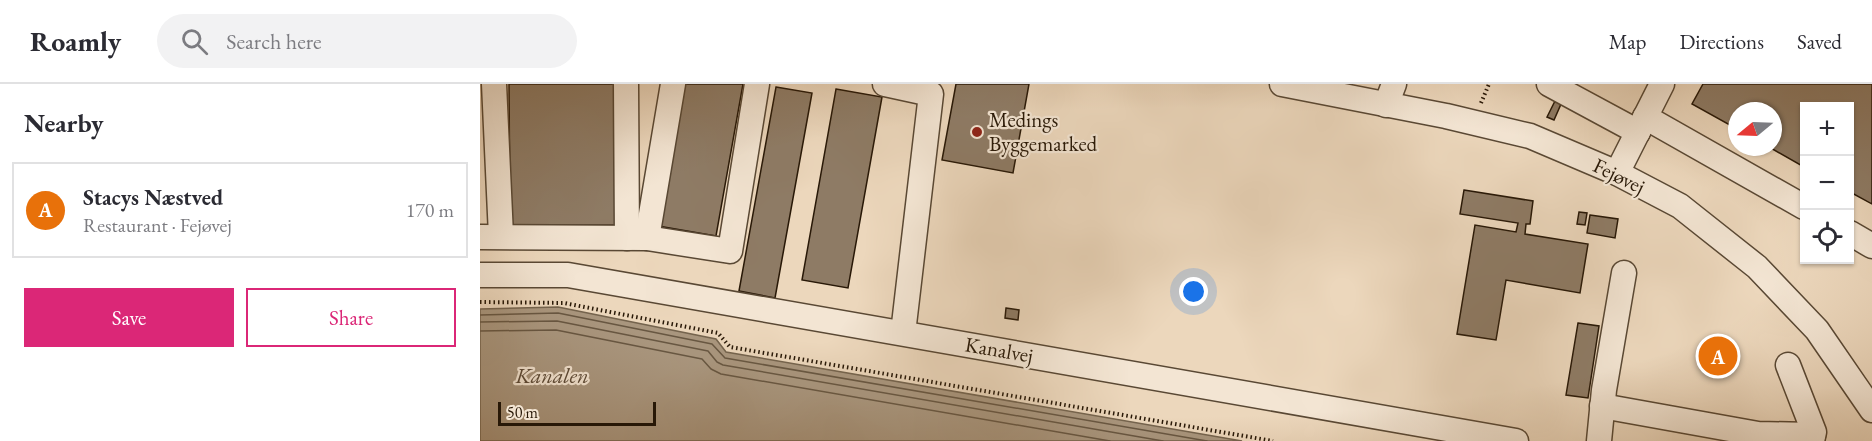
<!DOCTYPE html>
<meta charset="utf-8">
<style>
:root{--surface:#fff;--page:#f2f2f3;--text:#2b2b33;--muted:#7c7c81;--line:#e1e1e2;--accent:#db2777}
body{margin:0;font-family:"EB Garamond",serif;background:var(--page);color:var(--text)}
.controls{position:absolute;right:18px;top:18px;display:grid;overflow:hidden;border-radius:0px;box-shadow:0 2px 4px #0004}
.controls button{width:54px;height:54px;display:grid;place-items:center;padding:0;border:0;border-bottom:2px solid var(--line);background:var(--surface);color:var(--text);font:30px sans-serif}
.compass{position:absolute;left:1248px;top:18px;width:54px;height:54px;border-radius:50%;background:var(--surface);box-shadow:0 2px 4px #0004;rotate:251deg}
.scale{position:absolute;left:18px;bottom:15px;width:158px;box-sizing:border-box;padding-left:6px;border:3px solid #281807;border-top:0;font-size:16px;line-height:21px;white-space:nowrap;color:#281807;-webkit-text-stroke:4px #f3e5d3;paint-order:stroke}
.you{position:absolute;left:714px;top:208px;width:21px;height:21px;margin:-15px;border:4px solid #fff;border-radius:50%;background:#1a73e8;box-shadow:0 0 0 9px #1a73e833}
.badge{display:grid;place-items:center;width:39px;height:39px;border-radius:50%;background:var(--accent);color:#fff;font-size:20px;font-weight:700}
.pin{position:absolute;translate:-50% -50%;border:3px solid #fff;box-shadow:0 2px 6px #0006}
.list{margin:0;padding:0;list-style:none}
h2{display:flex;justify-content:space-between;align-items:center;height:78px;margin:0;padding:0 24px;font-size:26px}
h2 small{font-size:20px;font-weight:400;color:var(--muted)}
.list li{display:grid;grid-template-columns:39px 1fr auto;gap:18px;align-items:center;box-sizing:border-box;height:96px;margin:0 12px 12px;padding:0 12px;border:2px solid var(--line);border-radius:0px}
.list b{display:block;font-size:22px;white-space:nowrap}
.list p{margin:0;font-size:20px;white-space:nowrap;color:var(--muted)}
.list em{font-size:20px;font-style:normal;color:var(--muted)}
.actions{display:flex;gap:12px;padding:18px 24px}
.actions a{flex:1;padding:14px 0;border:2px solid var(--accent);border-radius:0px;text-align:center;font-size:21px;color:var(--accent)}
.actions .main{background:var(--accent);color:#fff}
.icon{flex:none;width:33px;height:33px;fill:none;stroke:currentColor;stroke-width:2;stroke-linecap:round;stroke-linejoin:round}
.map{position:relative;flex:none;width:1392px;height:357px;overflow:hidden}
header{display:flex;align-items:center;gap:36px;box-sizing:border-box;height:84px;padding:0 30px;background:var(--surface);border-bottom:2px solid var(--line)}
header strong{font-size:28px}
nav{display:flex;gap:33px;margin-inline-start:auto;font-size:21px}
.search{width:420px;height:54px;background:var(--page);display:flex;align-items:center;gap:15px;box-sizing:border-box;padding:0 21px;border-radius:33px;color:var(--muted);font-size:22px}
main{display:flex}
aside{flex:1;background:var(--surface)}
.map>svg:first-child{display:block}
.water{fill:#a9967e;stroke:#75644e;stroke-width:1.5}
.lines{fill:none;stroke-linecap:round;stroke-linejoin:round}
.shore{stroke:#685742;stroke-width:1.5}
.building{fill:#8e7b65;stroke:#281807;stroke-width:1.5}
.minor-casing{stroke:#594834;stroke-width:27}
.path{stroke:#281807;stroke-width:4;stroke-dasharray:1.5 3;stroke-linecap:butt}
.minor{stroke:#f3e5d3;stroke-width:24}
.poi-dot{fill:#8f2418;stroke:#f3e5d3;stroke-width:2}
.labels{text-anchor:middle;stroke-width:4.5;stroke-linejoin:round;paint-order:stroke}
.poi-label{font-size:21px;fill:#281807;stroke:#f3e5d3;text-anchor:start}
.street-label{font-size:21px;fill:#281807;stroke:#f3e5d3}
.water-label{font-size:22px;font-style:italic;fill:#5c4a37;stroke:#f3e5d3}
</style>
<header>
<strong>Roamly</strong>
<div class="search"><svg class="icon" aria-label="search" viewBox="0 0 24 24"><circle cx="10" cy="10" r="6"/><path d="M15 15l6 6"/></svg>Search here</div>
<nav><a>Map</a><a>Directions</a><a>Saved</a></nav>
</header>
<main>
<aside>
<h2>Nearby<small></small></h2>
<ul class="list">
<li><span class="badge" style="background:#e8710a">A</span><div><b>Stacys Næstved</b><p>Restaurant · Fejøvej</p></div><em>170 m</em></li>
</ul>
<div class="actions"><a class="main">Save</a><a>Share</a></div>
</aside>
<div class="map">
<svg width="1392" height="357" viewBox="0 0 1392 357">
<rect width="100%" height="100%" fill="#ecd7bc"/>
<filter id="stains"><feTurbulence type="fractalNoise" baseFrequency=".00333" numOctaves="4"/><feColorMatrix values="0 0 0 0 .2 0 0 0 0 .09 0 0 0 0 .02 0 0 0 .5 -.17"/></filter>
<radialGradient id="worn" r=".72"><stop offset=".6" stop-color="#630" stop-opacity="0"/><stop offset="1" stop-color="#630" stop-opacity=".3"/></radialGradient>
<path class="water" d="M78,223L236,255L246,268L762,357H0V225Z"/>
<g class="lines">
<g class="shore">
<path d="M0,231L78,229L232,260L245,274L727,357"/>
<path d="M0,238L77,237L228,267L237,278L243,281L683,357"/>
<path d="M0,247L76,246L222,275L231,285L241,290L630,357"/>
</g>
</g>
<g class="building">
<path d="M29,0H137V141L30,142Z"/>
<path d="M204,0H263L236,152L178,142Z"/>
<path d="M476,0H549L533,89L462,76Z"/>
<path d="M1223,0H1392V120L1370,108V22H1324V83L1289,63H1293V27H1257V45L1212,20Z"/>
<path d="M296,3L332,9L295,214L259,207Z"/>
<path d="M356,5L402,13L368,204L322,196Z"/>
<path d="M1075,17L1081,20L1074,36L1067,33Z"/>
<path d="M984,106L1053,117L1050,140H1046L1045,150L1108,160L1100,209L1026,196L1016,256L977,250L995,141L1036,148L1038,139L980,130Z"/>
<path d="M1099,128L1107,129L1105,141L1097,140Z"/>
<path d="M1110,131L1138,135L1135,154L1107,149Z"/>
<path d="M526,224L539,226L538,236L525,234Z"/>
<path d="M1098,239L1119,242L1108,314L1086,311Z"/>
</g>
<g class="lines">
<g class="minor-casing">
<g id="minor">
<path d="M14,0L21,152"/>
<path d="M146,0L147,154"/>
<path d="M405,0L451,10L423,249"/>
<path d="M802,0L966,32L1050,52L1137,89L1200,122L1277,183L1337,246L1392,326"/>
<path d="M1069,0L1158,48"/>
<path d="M906,21L914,0"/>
<path d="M1165,33L1324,123"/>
<path d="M1137,89L1182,0"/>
<path d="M1370,149L1392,162"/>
<path d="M0,153L167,154L193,0"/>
<path d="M167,154L250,167L277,0"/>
<path d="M0,191H88L1036,357"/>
<path d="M1308,281L1334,348L1332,357"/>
<path d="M1122,322L1278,350L1333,351"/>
<path d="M1119,357L1124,306L1144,189"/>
</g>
</g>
<g class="path">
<path d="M1001,19L1009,0"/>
<path d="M0,218L84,219L238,249L250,263L793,357"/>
</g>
<use href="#minor" class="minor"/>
</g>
<circle class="poi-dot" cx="497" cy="48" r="6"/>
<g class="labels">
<g class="poi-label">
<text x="509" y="43">Medings<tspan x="509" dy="24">Byggemarked</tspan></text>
</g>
<g class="street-label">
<text transform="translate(1139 92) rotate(26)" y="7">Fejøvej</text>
<text transform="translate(519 266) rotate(10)" y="7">Kanalvej</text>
</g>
<g class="water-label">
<text x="72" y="299">Kanalen</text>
</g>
</g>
<rect width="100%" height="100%" filter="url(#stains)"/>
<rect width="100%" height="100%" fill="url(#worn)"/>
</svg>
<div class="controls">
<button>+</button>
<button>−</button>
<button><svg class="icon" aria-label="locate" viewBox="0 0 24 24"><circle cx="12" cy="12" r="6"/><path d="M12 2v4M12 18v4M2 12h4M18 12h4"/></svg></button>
</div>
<svg class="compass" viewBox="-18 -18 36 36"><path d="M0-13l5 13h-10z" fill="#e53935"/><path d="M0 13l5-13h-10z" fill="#7c7c81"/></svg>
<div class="scale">50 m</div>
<div class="you"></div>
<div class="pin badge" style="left:1238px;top:272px;background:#e8710a">A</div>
</div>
</main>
